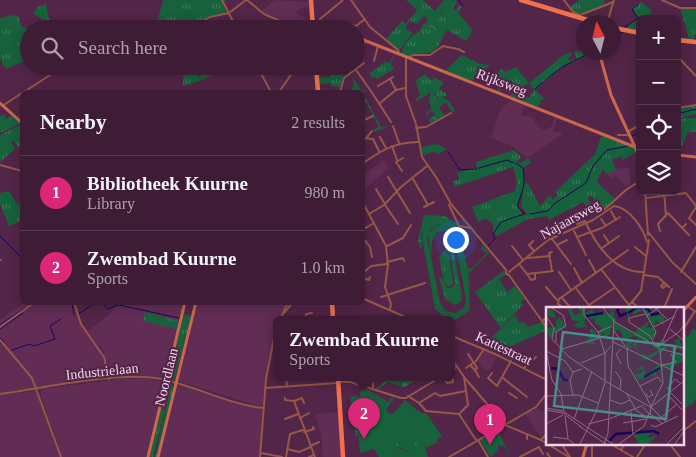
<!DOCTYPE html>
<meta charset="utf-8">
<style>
:root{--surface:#3e1c36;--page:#45253e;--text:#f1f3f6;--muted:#ada1ad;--line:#573a51;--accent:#db2777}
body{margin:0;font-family:Georgia,serif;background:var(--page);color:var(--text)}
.controls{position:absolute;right:15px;top:15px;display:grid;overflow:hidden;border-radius:8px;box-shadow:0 2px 12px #0003}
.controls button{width:45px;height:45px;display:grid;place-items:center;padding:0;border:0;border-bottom:1px solid var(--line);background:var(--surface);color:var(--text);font:25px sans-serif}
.compass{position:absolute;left:576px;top:15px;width:45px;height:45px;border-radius:50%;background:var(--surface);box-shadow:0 2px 12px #0003;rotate:353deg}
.you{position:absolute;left:455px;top:239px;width:18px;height:18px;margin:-12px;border:4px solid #fff;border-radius:50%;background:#1a73e8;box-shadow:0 0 0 8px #1a73e833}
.badge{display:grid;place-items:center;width:32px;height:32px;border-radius:50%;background:var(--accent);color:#fff;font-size:16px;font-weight:700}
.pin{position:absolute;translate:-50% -41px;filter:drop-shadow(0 1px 2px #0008)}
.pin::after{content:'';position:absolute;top:26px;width:18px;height:15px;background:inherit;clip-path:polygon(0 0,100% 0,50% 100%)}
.popup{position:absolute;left:273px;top:316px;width:182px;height:65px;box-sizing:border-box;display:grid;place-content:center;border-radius:8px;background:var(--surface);filter:drop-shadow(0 1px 4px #0005);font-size:16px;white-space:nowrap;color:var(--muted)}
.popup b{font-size:19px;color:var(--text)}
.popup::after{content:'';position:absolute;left:50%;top:100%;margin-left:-10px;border:10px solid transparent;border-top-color:var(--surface)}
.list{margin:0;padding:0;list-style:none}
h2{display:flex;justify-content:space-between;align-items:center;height:65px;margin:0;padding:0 20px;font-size:21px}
h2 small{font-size:16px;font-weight:400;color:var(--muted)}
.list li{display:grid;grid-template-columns:32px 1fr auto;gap:15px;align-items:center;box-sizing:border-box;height:75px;padding:0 20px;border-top:1px solid var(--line)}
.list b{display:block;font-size:19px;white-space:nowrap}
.list p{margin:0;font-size:16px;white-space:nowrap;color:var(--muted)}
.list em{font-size:16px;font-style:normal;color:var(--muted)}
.icon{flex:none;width:28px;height:28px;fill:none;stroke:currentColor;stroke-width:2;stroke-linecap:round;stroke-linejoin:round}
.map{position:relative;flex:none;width:696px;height:457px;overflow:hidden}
.search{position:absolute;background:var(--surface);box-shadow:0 2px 12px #0003;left:20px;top:20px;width:345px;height:55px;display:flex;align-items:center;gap:12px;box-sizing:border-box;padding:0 18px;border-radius:28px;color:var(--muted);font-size:19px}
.panel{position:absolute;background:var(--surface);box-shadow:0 2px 12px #0003;left:20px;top:90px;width:345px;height:215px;border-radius:8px}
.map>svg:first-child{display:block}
.built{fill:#612d55}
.grass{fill:url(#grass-tufts);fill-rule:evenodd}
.forest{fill:url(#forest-crowns)}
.cemetery{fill:url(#cemetery-stones)}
.park{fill:#17613c;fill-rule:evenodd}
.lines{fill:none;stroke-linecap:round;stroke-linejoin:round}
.stream{stroke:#16075d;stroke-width:1}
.street{stroke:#975846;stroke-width:2}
.secondary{stroke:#cb674b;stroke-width:3}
.primary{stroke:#f2714d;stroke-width:4.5}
.labels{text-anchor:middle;stroke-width:4.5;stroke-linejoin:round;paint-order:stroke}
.street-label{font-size:14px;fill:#f1d4e8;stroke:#532548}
.inset-river{fill:none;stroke:#16075d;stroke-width:2.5}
.inset-road{fill:none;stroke:#926b88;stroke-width:1}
.view{fill:#488e8c;fill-opacity:0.15;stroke:#488e8c;stroke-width:2.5}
.inset-edge{fill:none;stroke:#f1d4e8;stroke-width:2.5}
</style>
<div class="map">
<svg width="696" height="457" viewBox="0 0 696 457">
<defs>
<pattern id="grass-tufts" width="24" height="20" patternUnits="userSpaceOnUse" patternTransform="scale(1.25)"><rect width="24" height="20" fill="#17613c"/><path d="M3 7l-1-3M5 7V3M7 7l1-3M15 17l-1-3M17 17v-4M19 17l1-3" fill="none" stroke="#397758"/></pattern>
<pattern id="forest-crowns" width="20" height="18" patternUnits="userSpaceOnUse" patternTransform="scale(1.25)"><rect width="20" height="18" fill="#17613c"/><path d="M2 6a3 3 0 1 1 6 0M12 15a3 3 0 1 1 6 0" fill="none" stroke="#397758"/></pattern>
<pattern id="cemetery-stones" width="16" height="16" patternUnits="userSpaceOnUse" patternTransform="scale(1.25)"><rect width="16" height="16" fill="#17613c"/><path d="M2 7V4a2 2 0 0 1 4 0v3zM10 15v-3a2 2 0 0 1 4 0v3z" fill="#397758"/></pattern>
</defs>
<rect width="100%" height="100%" fill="#532548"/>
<g class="built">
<path d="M275,0L310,2V7H303L296,12L301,18L304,16L305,18L308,28L299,29L261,11Z"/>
<path d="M512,100L525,104L521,115L535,118L534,122L538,124L537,127L545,130L551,127L555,117H558L553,131L563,134L527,158L512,146L491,138L501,108Z"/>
<path d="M384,160L389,168L366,188L363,184L362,176Z"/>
<path d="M629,167L631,184L626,187L616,176L612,179L607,174L611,170Z"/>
<path d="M24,303H73L80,323L102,354L107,378L0,393V319Z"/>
<path d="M118,303H185L166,377L138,375L111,377L109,374L104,352L87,331L104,319L120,303Z"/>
<path d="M196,303H287L279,320H276L262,407L178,381Z"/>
<path d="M485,350L497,356L490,370H485L478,360Z"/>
<path d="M144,378L165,382L147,457H62L40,394L42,389L119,379Z"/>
<path d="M177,385L261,409L263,413L260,457H159Z"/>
<path d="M36,391L60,457H0V395Z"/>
<path d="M538,408L544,412L547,409V429L541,437L525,414Z"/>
<path d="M339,412L342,457H323L321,433L315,414Z"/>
</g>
<g class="grass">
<path d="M163,0H226L223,4L226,13L212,16L195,23H157Z"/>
<path d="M406,0H423L435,11L429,21L424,16L417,24L410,21L405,28L412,33L399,51L386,39L402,21L406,24L417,10Z"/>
<path d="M444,0H456L457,3L453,7L454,11L460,6L462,7L458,13L472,29L471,34L466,41L447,30L446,32L434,25L444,11L438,7Z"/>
<path d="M579,0H604L605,3L593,10L611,3L606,20L599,22L572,14H584L575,13L570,7ZM611,4L607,17L599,21L581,16Z"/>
<path d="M641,2L652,11L647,19H640V32L614,26L626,28L638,18L632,8Z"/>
<path d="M46,4L51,29H48L47,23L33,13L38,7Z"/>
<path d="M680,8L696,9V33L693,39L696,41L677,39L689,38Z"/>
<path d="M13,15L18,16L22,27L27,28L25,38L29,39V59L6,69L0,59V18Z"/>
<path d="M424,23L443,37C434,56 431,52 414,54C408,55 407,56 402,54C402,45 413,33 419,32Z"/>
<path d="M160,24L198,25L199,26L194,29H156L155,26Z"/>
<path d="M583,50L584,52L593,53L562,67L535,90L545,99L539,101L541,103L538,107L522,101L525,96L529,98L534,90L529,83L517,90L521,94V101L510,96L516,88L511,80L501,88L499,92L497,91L499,84L492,79L501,69L505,72L516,67L529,83L565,54L573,53L568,58L569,61L577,59L574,52Z"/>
<path d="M394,53L391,65L394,69L377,79L375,77L372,78L369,74L385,62L390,63Z"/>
<path d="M462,55L480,64L490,65L472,81L445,71Z"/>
<path d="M203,66H216L218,72L201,80L219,75L183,86V70L195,68L200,78Z"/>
<path d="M330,71H339L344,78L340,87L331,86V83L319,84V78L330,77Z"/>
<path d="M425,74L432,80L435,77L444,83L439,88L448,95L442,97L449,101L455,111L452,113L446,103L434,107L435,103L441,106L444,103L431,92L416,102V99L420,96L416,80Z"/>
<path d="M351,75L362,91L367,89L363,93L381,127L389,126L374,132L373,130L379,127L363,96L362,92H351L354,83Z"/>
<path d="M696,105V114L677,119V109Z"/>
<path d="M4,115L7,119L11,115L21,123L0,133V116Z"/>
<path d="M685,118H696V132H688L682,146L677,143V120Z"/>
<path d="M22,124V144L18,147L14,141L11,142L15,149L0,162V135Z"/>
<path d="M602,135L636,148V152L623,160L622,156L612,160L616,170L607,174L602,170L597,182L616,200L604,209L590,195L588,199L591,204L588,209L583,202L549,220L547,216L528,219L497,236L493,232V224L486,218L478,222L472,207L515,191L517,182L513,167L455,187L453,181L459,180L457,172L477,168L476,162L514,150L521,157L517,162L520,163L528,158L531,163L523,168L525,183L517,206L522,214L520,216L527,214L521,206L523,189L527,182L540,206L550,195L553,199L558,195L555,192L595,154Z"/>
<path d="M436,144L447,149L438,154L433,152L423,155L421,147Z"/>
<path d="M9,191L17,204L22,202V220L9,226L0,204V193Z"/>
<path d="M436,225L448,227L454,237L446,230L437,232L432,241L431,257L428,235Z"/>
<path d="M452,242L462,296L461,301L455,305L445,299L439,277H441L447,288H451L455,284L450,254L445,250Z"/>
<path d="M444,251L449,255L453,284L449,287L444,283L439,257Z"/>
<path d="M504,271L505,275L499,279L507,292L515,286L525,299L521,302L523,305L501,328L475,292Z"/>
<path d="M145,312L179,321L177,329L143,321Z"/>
<path d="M184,314L191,316L174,381L170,380L169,375Z"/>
<path d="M515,315L520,323L524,322L528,327L542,322L547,330L507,348L489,340Z"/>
<path d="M170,382L174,388L157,457H155L170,389L153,457H149L166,386Z"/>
</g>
<g class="forest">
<path d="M438,7L444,10L434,25L446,32L442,37L425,24Z"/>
<path d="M431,93L444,103L439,107L445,117L431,124L429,119L435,115L432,111L428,113V117L426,113L431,109L429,100Z"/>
<path d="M424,215L445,216L454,223L456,222L461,228V239H465L461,242L462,247H466L463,250L468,269L472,268L487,253L481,249L483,245L489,253L468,274L471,295L456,226L446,219L430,221L421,234L422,252L418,241Z"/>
<path d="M363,387L388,402L387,404L365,390L357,405L362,409L357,415V407L355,420L371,433L363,430L358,431L359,436H355V428L352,427L353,410L350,399L351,396L359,397Z"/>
<path d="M414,440L423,446L414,454L398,447L399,457H394L396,441L403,448L409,441L411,449L415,446Z"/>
</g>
<path class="cemetery" d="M385,378H421L404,387L387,382L378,390L376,389L385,381Z"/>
<g class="park">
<path d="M439,218C446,218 451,220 456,226C462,235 473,301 469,311L455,320L445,318L435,309L422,238C422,227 428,221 439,218ZM436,225L448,227L455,241L466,300L464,308L455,313L445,311L440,302L427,238L430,230Z"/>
<path d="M693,328L696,330V398L694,403L686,408L682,406V333L688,337Z"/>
<path d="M365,390L386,404L392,397L394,398L386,410L390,414L394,413L405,400L422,414L426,413L442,436L437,439L438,442L426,448L424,445L428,457H399L398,448L414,454L419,447L423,446H420L415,440V446L411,449L408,447L410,442L404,448L396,442L394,457H379L374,449L360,453L358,430H363L371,434L354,422L355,407L359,410L358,415L362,409L356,404Z"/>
<path d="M498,431L511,457L504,446L498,445V450L491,457L480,440Z"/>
</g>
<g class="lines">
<g class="stream">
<path d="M459,0L463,6"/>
<path d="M625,27L638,18L632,9L638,5"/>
<path d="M614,31L623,33"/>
<path d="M549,77L562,67L592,52"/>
<path d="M535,89L548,78"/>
<path d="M677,114L696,109"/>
<path d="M632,136L640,132"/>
<path d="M448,152L460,170L477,169"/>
<path d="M516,163L523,168C526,181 522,194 517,206L525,214"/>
<path d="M479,168L507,160L514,163"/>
<path d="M530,214L548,211L554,204L586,183L593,166L607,150L628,146"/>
<path d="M0,236L22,258"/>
<path d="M488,246L495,239L493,234L501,222L524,214"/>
<path d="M72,302L74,315"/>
<path d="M102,302L107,309L119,305L179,318"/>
<path d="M78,314L97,302"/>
<path d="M0,325L25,308"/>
<path d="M0,329L23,313"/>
<path d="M0,338L4,342"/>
<path d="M0,343V342"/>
<path d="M12,350L30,344L34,346L55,339L50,326L61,319"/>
</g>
<g class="street">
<path d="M222,0L237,29"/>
<path d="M247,0L264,14L298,29"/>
<path d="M351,0L370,27L398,50L399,54"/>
<path d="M564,0L573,12L580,15L613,2"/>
<path d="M662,0L680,8H696"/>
<path d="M608,20L614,0"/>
<path d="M319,24L320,19L343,0"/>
<path d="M350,25L356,26L365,19"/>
<path d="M148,29L161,23L198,24L210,17L229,13L246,0"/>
<path d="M361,54L365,41"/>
<path d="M677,56L696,76"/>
<path d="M406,57V96L416,124L422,157L436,177L451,204L506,270V274L509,275"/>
<path d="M408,57L414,55H430L443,46L458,49L464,52"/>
<path d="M374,61L378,46"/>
<path d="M257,66L271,92"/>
<path d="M356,70L368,87"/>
<path d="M390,79L396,90"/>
<path d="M378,86L393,77"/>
<path d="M369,88L391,122"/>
<path d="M24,92L64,66"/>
<path d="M279,92L297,66"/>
<path d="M340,92L344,78L364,63"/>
<path d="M362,103L365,101"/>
<path d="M380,103L396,90L405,88"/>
<path d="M2,106L22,93"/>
<path d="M677,108L696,105"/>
<path d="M362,121L373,116"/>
<path d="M393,126L399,143"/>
<path d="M416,128L426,127L451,113"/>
<path d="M629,131L640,125"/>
<path d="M618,135H630"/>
<path d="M367,137L372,131"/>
<path d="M380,137L386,148"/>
<path d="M362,138L373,139L379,151"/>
<path d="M392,146L397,160"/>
<path d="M362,164C380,151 395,142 418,142"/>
<path d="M0,165L22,171"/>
<path d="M402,171L396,162L403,158"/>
<path d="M388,177L410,213"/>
<path d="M413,179L428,205"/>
<path d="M362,187L363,188"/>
<path d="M376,189L385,204"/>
<path d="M645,191L648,235"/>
<path d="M664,191L666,216"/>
<path d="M646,198L686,193L696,206"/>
<path d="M362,201L386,246L388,265L385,287L391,304L390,309"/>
<path d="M385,205L398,224"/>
<path d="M449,205L459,226L471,228"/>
<path d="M424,207L434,202"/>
<path d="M696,207L689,218L696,225"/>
<path d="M611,211L616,220"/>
<path d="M599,213C614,204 623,188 640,182"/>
<path d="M369,214L384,205L401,187L427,166"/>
<path d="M573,216L577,224L585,221C596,245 615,273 644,272"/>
<path d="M601,219L606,226"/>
<path d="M682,228L686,224"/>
<path d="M362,230L374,223"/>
<path d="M574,231L586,255"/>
<path d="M660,231L658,224L668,213L689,235"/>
<path d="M649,233L672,262L696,284"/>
<path d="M604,235L609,243"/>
<path d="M362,237L370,247L372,257"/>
<path d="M577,237L602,228L620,217"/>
<path d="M551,239L550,237L556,234L553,227"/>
<path d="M552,239L571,264"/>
<path d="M533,241L529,245L534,251"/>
<path d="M557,245L567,240"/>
<path d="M387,246L403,238L411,225"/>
<path d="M512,246L523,260"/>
<path d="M635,247L646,256"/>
<path d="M602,248L619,236"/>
<path d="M552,252L549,253L552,271"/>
<path d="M528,258L550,256"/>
<path d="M0,260H1"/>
<path d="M589,260L596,273"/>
<path d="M387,262L403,258L404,261"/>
<path d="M519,264L527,274L553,271"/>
<path d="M574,268L582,283"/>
<path d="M601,269L629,305"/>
<path d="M509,272L548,240L593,220L614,206C630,208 643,228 647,242"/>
<path d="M559,272L571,290"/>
<path d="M681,272L696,247"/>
<path d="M362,274L371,266L387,264"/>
<path d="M527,274L531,280L535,279V274"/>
<path d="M509,275L547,328"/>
<path d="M644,275L658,277L669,287"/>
<path d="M362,278L369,280L370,277"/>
<path d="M664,283L661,286L663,288L667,285"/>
<path d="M546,287L557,300"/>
<path d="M575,287L591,308"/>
<path d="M381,297L425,283"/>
<path d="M362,298L412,320"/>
<path d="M562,298L571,308"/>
<path d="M74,302L81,324L104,357L109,379"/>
<path d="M632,302L639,308"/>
<path d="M589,305L614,288"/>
<path d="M561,306L558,304L559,299L628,250"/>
<path d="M687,306L696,312"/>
<path d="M627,308L641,291L649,240"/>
<path d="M664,308L672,289"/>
<path d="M284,313L293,302"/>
<path d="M280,320L288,302"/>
<path d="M306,320V314L312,313"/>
<path d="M542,321L547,317"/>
<path d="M0,327L35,302"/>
<path d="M682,331L695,311"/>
<path d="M452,336L495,354L547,380"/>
<path d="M0,340L32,378L61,457"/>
<path d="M468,354L477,368"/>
<path d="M452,359L464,377L505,425L541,440L569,457"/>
<path d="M470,365L475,370L477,368"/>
<path d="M466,368L476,361L484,349"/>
<path d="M524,368L536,357"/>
<path d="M452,370L457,367"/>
<path d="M475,370L479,377"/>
<path d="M492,373L488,378L497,386L511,361"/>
<path d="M286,378L287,385"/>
<path d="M372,378L373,387"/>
<path d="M443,378L447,383L453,382L452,377"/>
<path d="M503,378L527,397"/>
<path d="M339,382H350L401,398H406L439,378"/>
<path d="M358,385L361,382L372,380"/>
<path d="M265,388L337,383"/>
<path d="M509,393L517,398"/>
<path d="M0,394C45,388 113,372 156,378C192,384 226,404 263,408"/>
<path d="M408,396L419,403L426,411L459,414"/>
<path d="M285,398V400L294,401L302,398L304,403"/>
<path d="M294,401L315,457"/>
<path d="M419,403L435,393L440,396L466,391"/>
<path d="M459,414L468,405L464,377"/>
<path d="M459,414L476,440"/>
<path d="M300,418L309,413"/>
<path d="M285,419L298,414"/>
<path d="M304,432L314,429L313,427"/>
<path d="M682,432L696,421"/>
<path d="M527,439V434"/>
<path d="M478,440L488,457"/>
<path d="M541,440L547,433"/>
<path d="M561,443L570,457"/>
<path d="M609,443L633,457"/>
<path d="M669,443L680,457"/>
<path d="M310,446L319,442"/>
<path d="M287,449L299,452L311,447"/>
<path d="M621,450L625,443"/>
<path d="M261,453L282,457"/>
<path d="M547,453L550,457"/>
<path d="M260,457L266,379L276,328"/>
<path d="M286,457L290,434L303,430"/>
<path d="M309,457L314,455"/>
<path d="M449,457L536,407L547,393"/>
<path d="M520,457L539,447L543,454"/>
<path d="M592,457V444"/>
<path d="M637,457L646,443"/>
</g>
<g class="secondary">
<path d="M313,21L335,29"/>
<path d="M356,37L640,149"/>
<path d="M599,52L611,95L640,158"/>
<path d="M0,103L22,123"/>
<path d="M677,155L696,157"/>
<path d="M682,312L696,297"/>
<path d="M587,446L592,443"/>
<path d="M148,457L185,302"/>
<path d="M158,457L196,302"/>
<path d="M583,457L587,443"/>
</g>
<g class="primary">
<path d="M311,0L313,29"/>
<path d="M521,0L594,22"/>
<path d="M604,22H608"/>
<path d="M614,28L640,33"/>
<path d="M677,40L696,42"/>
<path d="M316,66L318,92"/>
<path d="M332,302L333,320"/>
<path d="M338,378L343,457"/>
</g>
</g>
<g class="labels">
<g class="street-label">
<text transform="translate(502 82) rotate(21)" y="5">Rijksweg</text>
<text transform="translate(570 219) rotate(-29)" y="5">Najaarsweg</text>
<text transform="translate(504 348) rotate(25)" y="5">Kattestraat</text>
<text transform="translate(102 371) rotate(-6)" y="5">Industrielaan</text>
<text transform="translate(166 377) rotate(-76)" y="5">Noordlaan</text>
</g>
</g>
<g transform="translate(546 307)">
<rect width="138" height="138" fill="#532548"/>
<path d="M25,0L29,9L35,5L32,1L38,0V7L46,2L49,7L54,4L61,7L57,0L63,8L66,4L61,3L67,2L70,15L88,27L92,21L88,19L86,24L88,19L85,17L94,21L103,14L97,3L87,8V2L83,3V15L81,7L74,9L73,8L72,5L74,8L81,6L79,0L97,3L105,0L106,8L117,2L111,7L118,10V18L110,14L108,20L103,15L100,21L108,20L110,27L101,35L109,39L115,32L118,37L114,35L115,41L120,38V43L127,45L126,40L131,37L125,31L129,34L133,31L137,44L130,41L128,45L137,46L136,54L124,62L120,59L116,60L113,45L102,53L96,52V47L101,49L112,44L110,41L94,32L90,35L91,41L87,38L92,31L89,29L83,31L87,35L82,38L88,40L81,42L79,39L84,35L78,33L74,23L68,24L67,15L64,27L58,31V25L47,34L49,37H39L45,27L43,23L46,21L53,29L52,25L56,22L48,15L49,10L46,13L41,8L38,16L41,20L32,21L28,17L34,15L26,13L22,3ZM119,43L129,46L130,55L116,58L113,47ZM1,1L8,4L10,14L13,10L20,19L8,26L5,33L0,22L10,20L9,11L3,10ZM113,57L117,62L110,65V71L108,68L92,73L89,68L96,66L97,62L87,64L97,59L100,69ZM108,125L101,129L104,131L112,127L103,137H93L87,128Z" fill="#17613c" fill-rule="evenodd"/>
<path class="inset-river" d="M71,2L74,9L81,6M82,6L92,0L102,2L106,8L113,6M40,9L57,6M5,61L12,62L18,73H22M98,70L114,61M63,134L70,127L108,124L113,127"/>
<path class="inset-road" d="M4,0L17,8L20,19L10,25V35M38,0V8L52,25L59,47V74M56,0L68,14M96,0L110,25L107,32M108,0L122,13M99,7L83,11V15L104,29L109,39L116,38M0,9L8,21L6,32M100,9L114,0M69,15L114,41M108,20L129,9M124,22L138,34M68,24L79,39M52,25L66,19M6,32L23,50L59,74M67,35L138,69M117,36L134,24L138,18M116,37L138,41M115,38L132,0M16,42L57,30M75,42L70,47L75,57M81,42L82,59L94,79M114,42L117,76M115,42L138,48M0,44L6,73L15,87L18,105M0,44L19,54L27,65M35,56L59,46L65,39M116,58L130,55L125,47M69,64L75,72L74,82M59,74L106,101L120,115M94,79L105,99L104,108M94,79L112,70L116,75M121,82L129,72L135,77M100,86L102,90L107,88L104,83M125,86L136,97M81,87L90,103L100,110M27,88L24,74L27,65L36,62M122,88L136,103M0,89L32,88L52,96M64,93L75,97L84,93M105,99L117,76M105,100L138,74M1,101L17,104M0,103L17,106L35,120M18,105L67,137M85,105L87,127M104,107L117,117M19,109L22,131M116,110L131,97M28,112L46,64M63,112L98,98M77,116L100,112M0,117L17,108M42,117L62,112M105,118L109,120L132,109M33,119L60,137M7,130L22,132L28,137M34,137L50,105L59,75M58,137L62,126L68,12M73,137L98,119L103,107L97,100M121,137L138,120M129,137L138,124"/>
<path class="view" d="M17,25L129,39L120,112L8,99Z"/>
<rect width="138" height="138" class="inset-edge"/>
</g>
</svg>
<div class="controls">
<button>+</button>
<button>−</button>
<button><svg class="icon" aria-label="locate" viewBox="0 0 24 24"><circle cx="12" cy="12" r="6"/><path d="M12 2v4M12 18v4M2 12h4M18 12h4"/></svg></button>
<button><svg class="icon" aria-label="layers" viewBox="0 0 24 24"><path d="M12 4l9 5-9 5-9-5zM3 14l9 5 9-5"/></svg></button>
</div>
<svg class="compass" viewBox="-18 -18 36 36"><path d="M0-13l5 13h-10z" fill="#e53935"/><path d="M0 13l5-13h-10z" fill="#ada1ad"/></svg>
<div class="you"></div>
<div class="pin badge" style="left:490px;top:445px">1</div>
<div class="pin badge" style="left:364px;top:439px">2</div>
<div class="popup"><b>Zwembad Kuurne</b>Sports</div>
<div class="search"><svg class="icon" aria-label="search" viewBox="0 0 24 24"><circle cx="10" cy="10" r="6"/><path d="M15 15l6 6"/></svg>Search here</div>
<section class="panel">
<h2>Nearby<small>2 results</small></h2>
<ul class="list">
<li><span class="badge">1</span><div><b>Bibliotheek Kuurne</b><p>Library</p></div><em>980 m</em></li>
<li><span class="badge">2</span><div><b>Zwembad Kuurne</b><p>Sports</p></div><em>1.0 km</em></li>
</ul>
</section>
</div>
